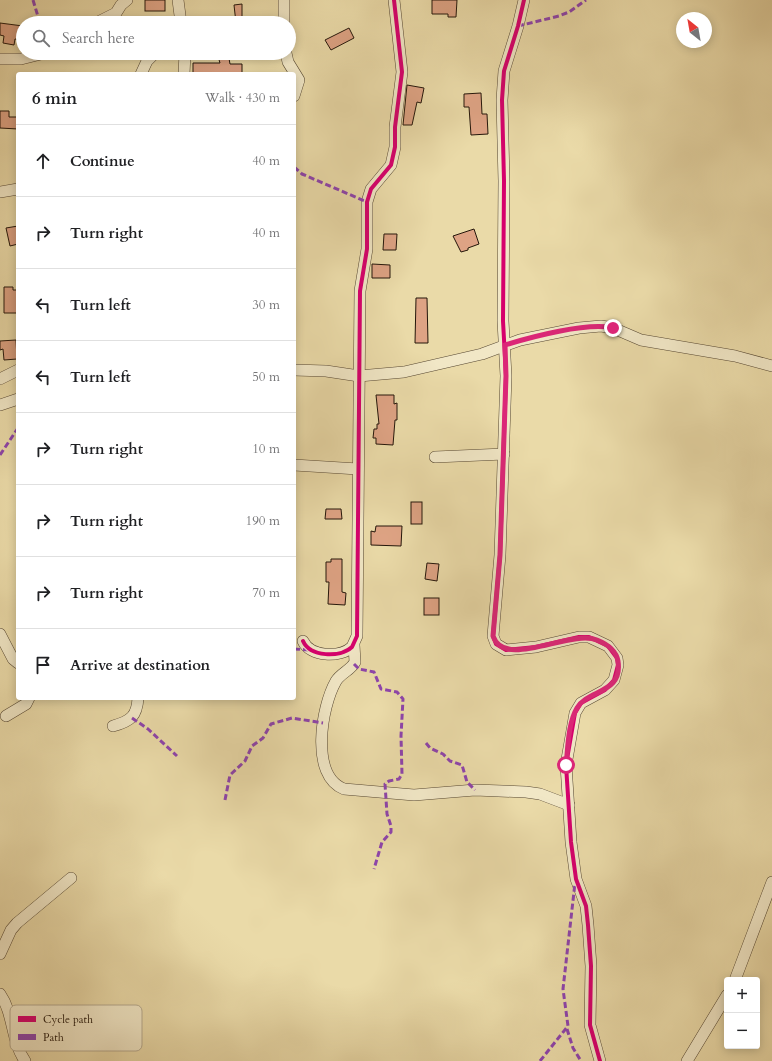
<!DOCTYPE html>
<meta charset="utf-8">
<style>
:root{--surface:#fff;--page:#f2f2f2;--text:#202124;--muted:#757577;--line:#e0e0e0}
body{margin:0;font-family:Cardo,serif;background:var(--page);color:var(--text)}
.controls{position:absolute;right:12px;bottom:12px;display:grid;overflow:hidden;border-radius:4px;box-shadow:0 2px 10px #0003}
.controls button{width:36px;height:36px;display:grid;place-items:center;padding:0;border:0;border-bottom:1px solid var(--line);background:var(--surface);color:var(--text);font:20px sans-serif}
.compass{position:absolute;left:676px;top:12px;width:36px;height:36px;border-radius:50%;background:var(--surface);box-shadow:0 2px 10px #0003;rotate:329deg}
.stop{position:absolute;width:12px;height:12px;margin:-9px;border:3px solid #db2777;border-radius:50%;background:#fff}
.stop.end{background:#db2777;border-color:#fff;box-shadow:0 1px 4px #0008}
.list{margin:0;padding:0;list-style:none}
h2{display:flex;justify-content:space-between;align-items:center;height:52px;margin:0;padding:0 16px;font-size:17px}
h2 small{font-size:13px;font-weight:400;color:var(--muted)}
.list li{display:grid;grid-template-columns:26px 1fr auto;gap:12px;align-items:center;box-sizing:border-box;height:72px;padding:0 16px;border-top:1px solid var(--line)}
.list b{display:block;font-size:15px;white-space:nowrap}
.list em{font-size:13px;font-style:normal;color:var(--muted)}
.icon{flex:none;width:22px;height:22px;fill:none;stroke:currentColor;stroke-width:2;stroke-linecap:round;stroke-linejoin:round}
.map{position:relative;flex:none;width:772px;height:1061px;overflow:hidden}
.search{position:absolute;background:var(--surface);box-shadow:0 2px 10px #0003;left:16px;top:16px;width:280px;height:44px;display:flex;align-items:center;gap:10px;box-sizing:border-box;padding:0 14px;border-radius:22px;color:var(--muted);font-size:15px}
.panel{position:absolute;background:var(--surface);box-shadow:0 2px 10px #0003;left:16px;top:72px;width:280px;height:628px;border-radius:4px}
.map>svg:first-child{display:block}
.building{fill:#dea384;stroke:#24160a}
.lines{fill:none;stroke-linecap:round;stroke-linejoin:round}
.street-casing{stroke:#564732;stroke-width:12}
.street{stroke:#f1e7c6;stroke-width:11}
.quiet{stroke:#8e44ad;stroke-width:3;stroke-dasharray:6 3;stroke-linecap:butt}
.cycleway-casing{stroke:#f1e7c6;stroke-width:6}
.cycleway{stroke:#d6006c;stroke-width:4}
.route{stroke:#db2777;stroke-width:5}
.key{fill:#f1e7c6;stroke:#b4a88e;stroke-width:1}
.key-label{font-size:11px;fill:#24160a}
</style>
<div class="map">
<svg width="772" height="1061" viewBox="0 0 772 1061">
<rect width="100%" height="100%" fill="#eadaa8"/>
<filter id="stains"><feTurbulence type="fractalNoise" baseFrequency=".005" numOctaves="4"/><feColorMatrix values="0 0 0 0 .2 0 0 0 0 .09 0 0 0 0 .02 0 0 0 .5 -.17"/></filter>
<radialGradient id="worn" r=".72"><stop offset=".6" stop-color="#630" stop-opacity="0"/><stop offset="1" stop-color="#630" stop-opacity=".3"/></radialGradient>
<g class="building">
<rect x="145" y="0" width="20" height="11"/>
<path d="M432,0H457L456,17H448V14H432Z"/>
<path d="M242,4V23H236L234,5Z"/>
<path d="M0,23L23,26V40L15,39L14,45L3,43L4,36L0,35Z"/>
<path d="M349,28L354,38L331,50L325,40Z"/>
<path d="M217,53H228L230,64H242V74H193V63H220Z"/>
<path d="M407,85L424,88L421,103L417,102L412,125H403Z"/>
<path d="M481,93L482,114H487L488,134L471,135L469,107H464V94Z"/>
<path d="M0,111H9V117H18V129L0,128Z"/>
<path d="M18,226V244L10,246L6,228Z"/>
<path d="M474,229L479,244L468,248V250L461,252L453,236Z"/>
<path d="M384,234H397L396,250H383Z"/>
<path d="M372,264L390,265V278H372Z"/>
<path d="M4,287H13V290H18V313H4Z"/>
<path d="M416,298H427L428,343H415Z"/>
<path d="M16,340L17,359L4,360L3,349L0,350V341Z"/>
<path d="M376,395H394V404L397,403V420H395L393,445L376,444V438H373L374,429H377V424H379Z"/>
<rect x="411" y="502" width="11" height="22"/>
<path d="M326,509H341L342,519H325Z"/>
<path d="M376,526H402L401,546L371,545V531L375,532Z"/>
<path d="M331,559H342V592L346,593L345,605L328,604L329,582H326V562H331Z"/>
<path d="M427,563L439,564L437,581L425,579Z"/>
<rect x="424" y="598" width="15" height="17"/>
</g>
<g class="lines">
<g class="street-casing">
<g id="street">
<path d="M178,0L181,23"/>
<path d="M524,0L518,26L504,71L502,100L504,181L503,321L506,376L500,555L493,636L496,644L506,650L536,647L579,637H589L608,646L617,658L618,665L614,680L605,690L581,703L575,713L566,765L571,842L576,879L586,906L588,925L591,966L590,1025L600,1061"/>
<path d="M96,23L116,13L121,5L127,0"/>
<path d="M284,23V0"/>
<path d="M286,53L288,62L299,80L294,96"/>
<path d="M0,59H21L45,53"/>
<path d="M141,74L147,61L155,53"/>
<path d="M184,74L185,53"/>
<path d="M0,192L18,189"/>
<path d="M294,370L326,371L359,376L404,372L482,354L520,340L579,328L601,326L613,328L641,340L735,356L772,366"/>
<path d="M0,379L18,370"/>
<path d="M0,405L18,399"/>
<path d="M435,457L504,454"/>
<path d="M294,465L358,469"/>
<path d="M0,634L13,659L18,663"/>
<path d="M303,641C310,657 340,658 352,647L357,636L360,291L367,249V202L371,189L391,165L395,147V127L402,72L394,0"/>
<path d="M354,645L355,662C351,670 341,673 336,681C321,707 310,776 344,789L414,795L475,790L526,792L540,794L569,805"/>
<path d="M6,716L26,704L29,698"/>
<path d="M113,726C131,721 137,716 138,698"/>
<path d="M0,954L11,930L17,923L71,878"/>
<path d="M735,980L772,882"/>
<path d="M0,994C14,1014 11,1041 25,1061"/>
<path d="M687,1061L727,995"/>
</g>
</g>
<use href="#street" class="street"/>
<g class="quiet">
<path d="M33,0L40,23"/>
<path d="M518,26L559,16L569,12L586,0"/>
<path d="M41,53L42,55"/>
<path d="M294,167L302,174L367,202"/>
<path d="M0,455L18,428"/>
<path d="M294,649L310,650"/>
<path d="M354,664L359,669L374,672L381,689L397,692L403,699L401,736L402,774L399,779L389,781L385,784L387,814L391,826V832L382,842L374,869"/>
<path d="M132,718L148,729L177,756"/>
<path d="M426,743L430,748L443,754L450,761L462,765L467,782L475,790"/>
<path d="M225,800L230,775L245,761L252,746L263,738L271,724L292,718L323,723"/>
<path d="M567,1029L573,1048L581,1061"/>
<path d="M540,1061L568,1026L563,989L575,883"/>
</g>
<g class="cycleway-casing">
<g id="cycleway">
<path d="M524,0L518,26L504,71L502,100L504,181L503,321L506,376L500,555L493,636L496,644L506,650L536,647L579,637H589L608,646L617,658L618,665L614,680L605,690L581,703L575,713L566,765L571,842L576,879L586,906L588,925L591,966L590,1025L600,1061"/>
<path d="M303,641C310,657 340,658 352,647L357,636L360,291L367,249V202L371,189L391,165L395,147V127L402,72L394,0"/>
</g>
</g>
<use href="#cycleway" class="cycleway"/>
</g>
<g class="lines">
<path class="route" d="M566,765C568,748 568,723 577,708C588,689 623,694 618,661C616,650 607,644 597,640C570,629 505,670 493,636L500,555L506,376L505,345C531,337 587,322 613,328"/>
</g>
<rect x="10" y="1005" width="132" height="46" rx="6" class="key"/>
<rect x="18" y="1016" width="18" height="6" fill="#d6006c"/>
<rect x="18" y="1034" width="18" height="6" fill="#8e44ad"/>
<g class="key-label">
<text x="43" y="1023">Cycle path</text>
<text x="43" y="1041">Path</text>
</g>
<rect width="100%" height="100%" filter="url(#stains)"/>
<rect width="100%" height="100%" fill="url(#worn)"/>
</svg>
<div class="controls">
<button>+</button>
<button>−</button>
</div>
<svg class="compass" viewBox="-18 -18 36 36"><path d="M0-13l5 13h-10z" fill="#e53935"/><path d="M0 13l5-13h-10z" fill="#757577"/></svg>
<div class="stop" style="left:566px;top:765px"></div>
<div class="stop end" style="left:613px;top:328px"></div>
<div class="search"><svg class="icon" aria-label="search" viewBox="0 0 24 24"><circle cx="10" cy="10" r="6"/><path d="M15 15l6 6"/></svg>Search here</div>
<section class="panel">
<h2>6 min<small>Walk · 430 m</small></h2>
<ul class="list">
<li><svg class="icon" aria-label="ahead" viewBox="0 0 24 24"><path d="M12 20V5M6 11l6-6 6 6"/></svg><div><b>Continue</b></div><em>40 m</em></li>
<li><svg class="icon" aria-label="right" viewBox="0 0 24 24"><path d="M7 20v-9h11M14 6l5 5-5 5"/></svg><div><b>Turn right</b></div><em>40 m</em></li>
<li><svg class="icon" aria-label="left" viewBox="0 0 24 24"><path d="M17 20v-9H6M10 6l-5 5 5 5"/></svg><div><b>Turn left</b></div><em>30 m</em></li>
<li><svg class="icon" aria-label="left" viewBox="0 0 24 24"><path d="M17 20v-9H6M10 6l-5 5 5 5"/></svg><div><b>Turn left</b></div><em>50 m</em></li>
<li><svg class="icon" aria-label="right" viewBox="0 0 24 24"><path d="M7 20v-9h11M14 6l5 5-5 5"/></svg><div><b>Turn right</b></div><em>10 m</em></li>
<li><svg class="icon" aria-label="right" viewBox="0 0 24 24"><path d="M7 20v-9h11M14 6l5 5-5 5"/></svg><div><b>Turn right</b></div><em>190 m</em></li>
<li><svg class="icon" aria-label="right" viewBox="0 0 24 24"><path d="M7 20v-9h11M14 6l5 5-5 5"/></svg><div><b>Turn right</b></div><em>70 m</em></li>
<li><svg class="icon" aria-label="arrive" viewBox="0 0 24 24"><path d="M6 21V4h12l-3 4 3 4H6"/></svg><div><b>Arrive at destination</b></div></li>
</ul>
</section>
</div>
